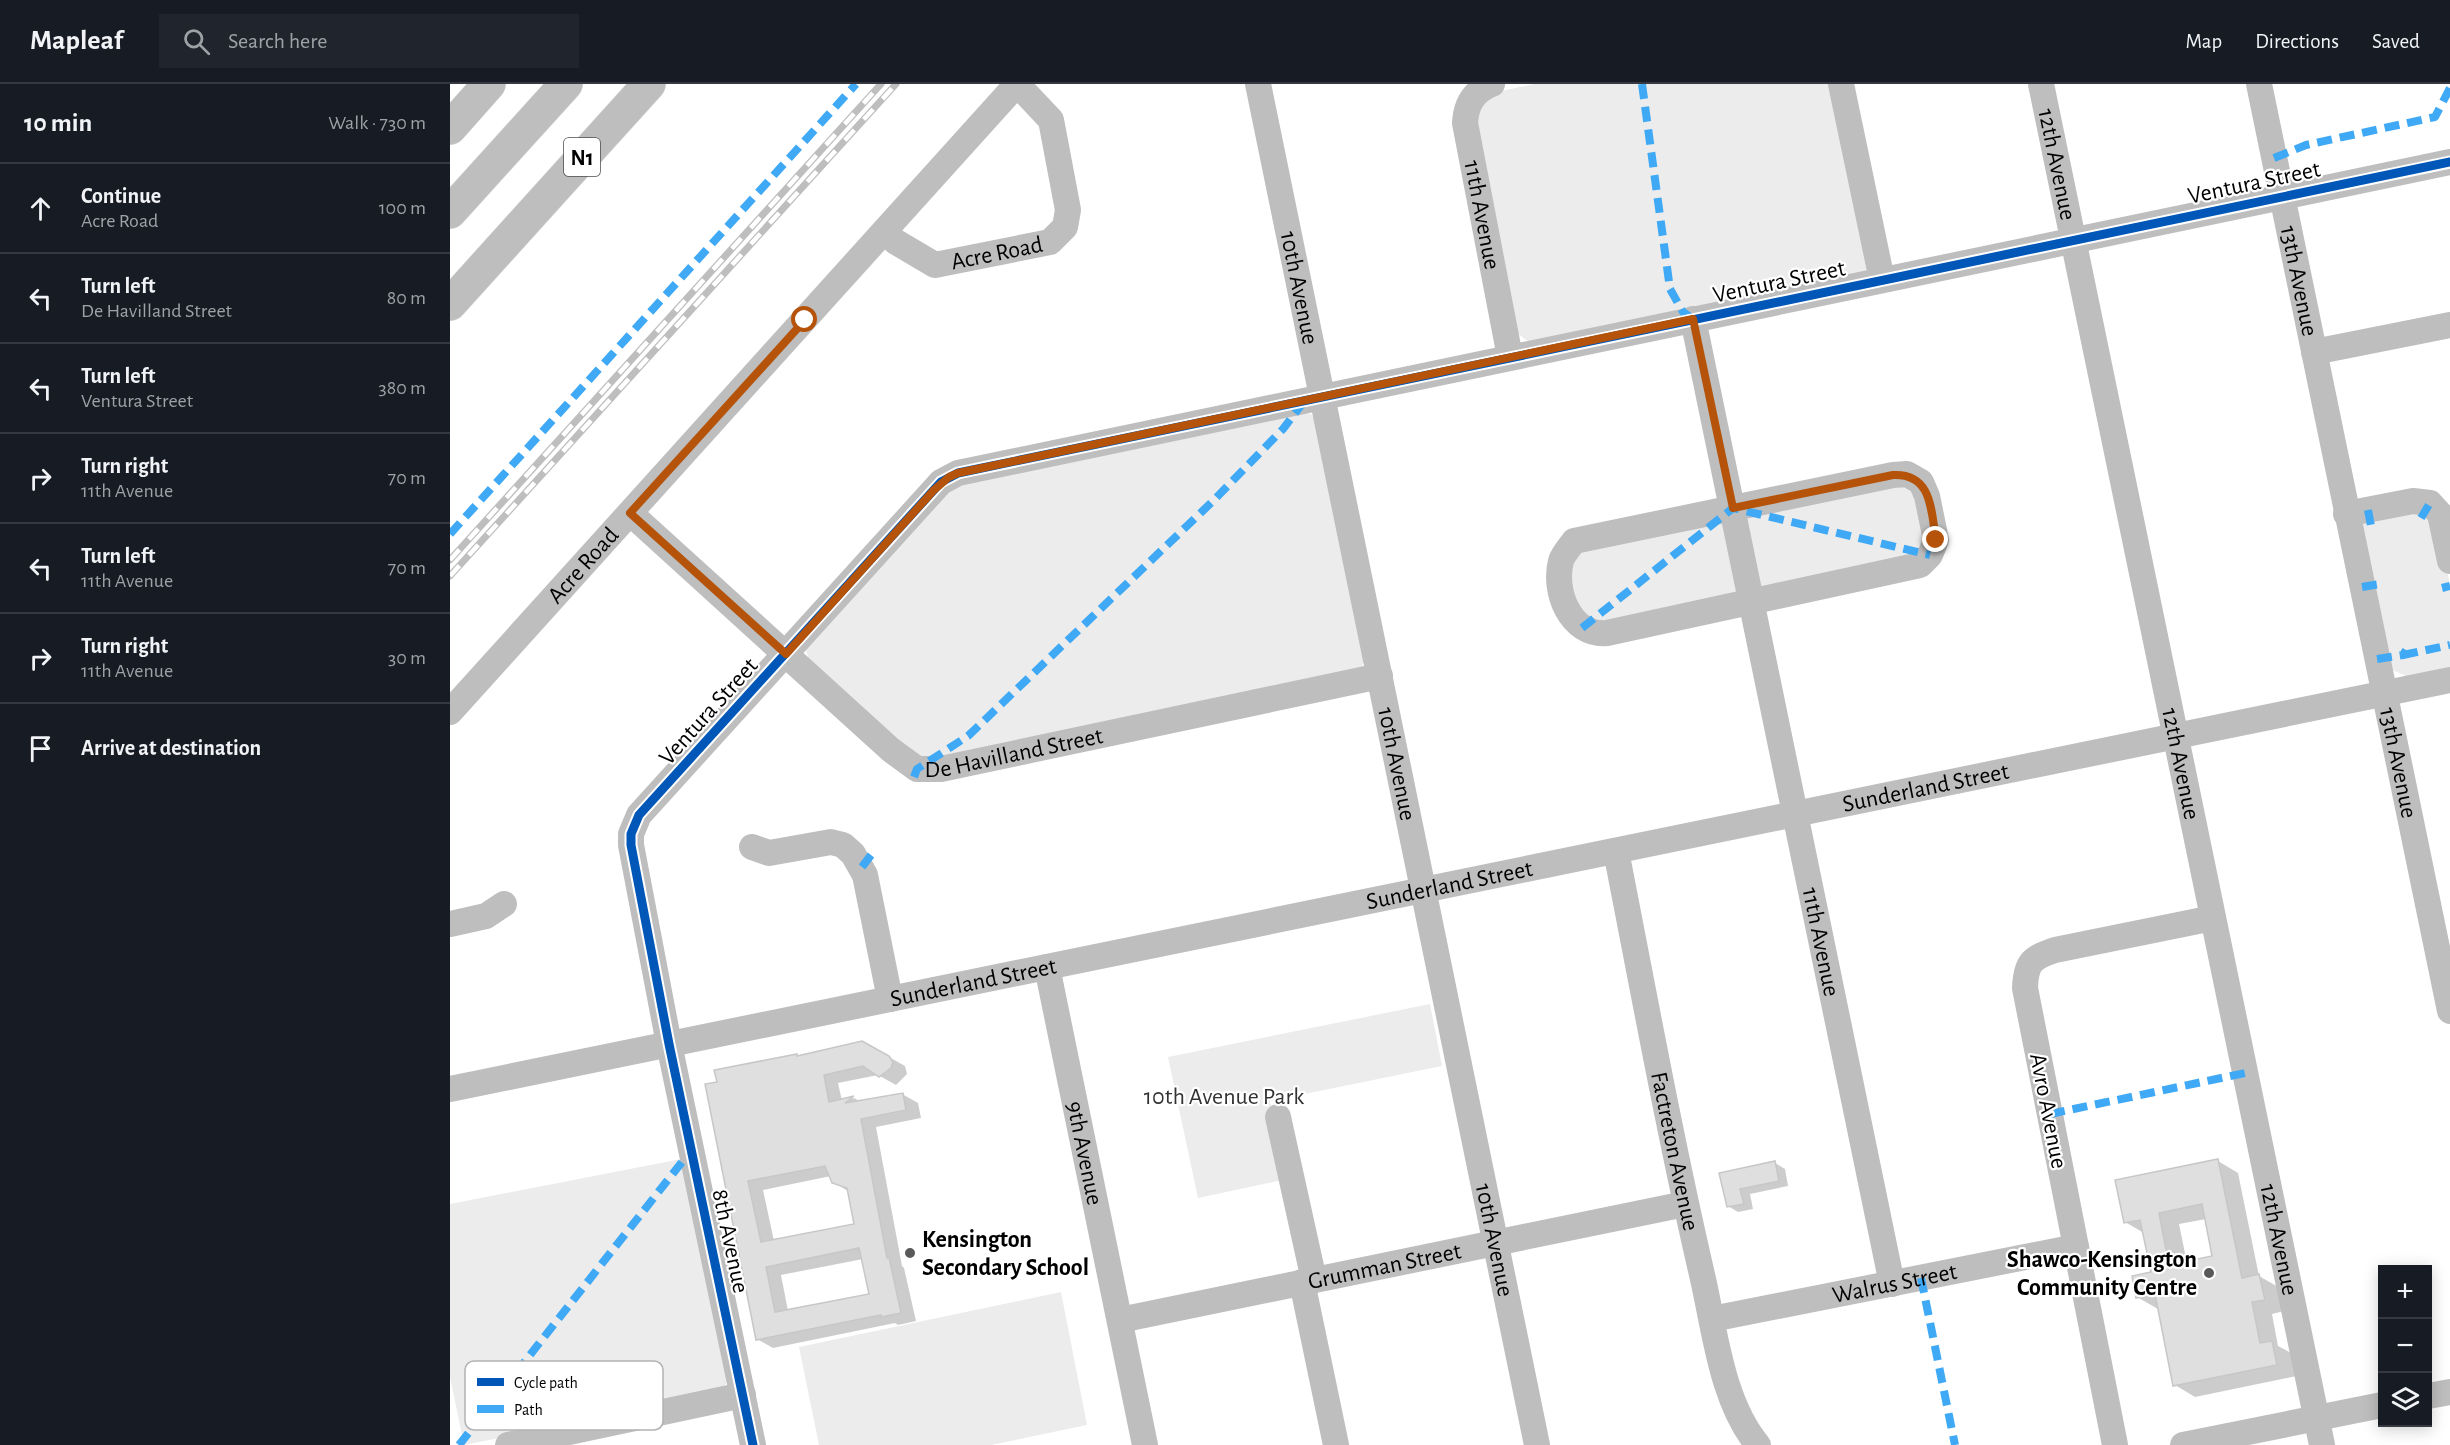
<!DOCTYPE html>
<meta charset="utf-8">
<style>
:root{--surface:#171b24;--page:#20242c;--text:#f1f3f6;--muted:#9ea1a6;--line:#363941}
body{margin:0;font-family:"Alegreya Sans",sans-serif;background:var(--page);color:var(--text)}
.controls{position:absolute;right:18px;bottom:18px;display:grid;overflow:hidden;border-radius:0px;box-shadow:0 3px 15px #0003}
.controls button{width:54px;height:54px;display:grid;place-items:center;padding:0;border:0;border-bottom:2px solid var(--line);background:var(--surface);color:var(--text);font:30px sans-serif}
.stop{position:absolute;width:18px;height:18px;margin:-14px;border:4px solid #b45309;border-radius:50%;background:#fff}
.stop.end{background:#b45309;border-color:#fff;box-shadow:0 2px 6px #0008}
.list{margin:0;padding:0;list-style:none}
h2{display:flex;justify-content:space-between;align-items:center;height:78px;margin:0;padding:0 24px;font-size:26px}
h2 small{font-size:20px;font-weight:400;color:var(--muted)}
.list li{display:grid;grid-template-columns:39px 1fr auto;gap:18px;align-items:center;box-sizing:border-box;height:90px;padding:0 24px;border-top:2px solid var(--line)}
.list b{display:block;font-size:22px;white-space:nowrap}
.list p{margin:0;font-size:20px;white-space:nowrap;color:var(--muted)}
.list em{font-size:20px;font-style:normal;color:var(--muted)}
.icon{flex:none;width:33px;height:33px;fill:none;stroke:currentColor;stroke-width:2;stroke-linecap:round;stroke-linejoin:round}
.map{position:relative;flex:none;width:2000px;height:1361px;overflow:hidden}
header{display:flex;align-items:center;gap:36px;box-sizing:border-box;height:84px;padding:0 30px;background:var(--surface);border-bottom:2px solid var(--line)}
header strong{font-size:28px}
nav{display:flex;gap:33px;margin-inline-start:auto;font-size:21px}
.search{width:420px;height:54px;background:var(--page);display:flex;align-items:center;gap:15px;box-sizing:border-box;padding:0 21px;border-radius:0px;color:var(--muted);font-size:22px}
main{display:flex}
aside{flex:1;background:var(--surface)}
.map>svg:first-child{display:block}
.green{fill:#ececec}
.shadow{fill:#0003;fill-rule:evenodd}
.building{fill:#dfdfdf;stroke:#c7c7c7;stroke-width:1.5;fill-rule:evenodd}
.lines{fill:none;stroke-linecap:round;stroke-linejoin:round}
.highway-casing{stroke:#dbdbdb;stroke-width:34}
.minor{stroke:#bebebe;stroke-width:26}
.highway{stroke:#bebebe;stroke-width:33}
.rail-casing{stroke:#bebebe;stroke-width:7}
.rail{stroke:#fff;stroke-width:4.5;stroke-dasharray:14;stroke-linecap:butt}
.quiet{stroke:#3fa9f5;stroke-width:8;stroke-dasharray:15 8;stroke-linecap:butt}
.cycleway-casing{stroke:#fff;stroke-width:13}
.cycleway{stroke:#0057b8;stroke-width:9}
.route{stroke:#b45309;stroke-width:8}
.poi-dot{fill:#595959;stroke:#fff;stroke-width:2}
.labels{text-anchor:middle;stroke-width:4.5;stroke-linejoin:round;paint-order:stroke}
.shield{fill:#fff;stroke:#4c4c4c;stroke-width:1.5}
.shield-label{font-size:22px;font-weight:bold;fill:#000}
.street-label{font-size:24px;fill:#000;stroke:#fff}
.park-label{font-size:24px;fill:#333;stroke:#fff}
.poi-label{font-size:24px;font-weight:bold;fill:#000;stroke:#fff;text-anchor:start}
.key{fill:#fff;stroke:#b2b2b2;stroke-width:1.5}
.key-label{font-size:16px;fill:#000}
</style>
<header>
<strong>Mapleaf</strong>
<div class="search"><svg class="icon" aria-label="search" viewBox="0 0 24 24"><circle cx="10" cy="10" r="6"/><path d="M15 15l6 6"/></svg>Search here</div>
<nav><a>Map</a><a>Directions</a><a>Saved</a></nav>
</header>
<main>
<aside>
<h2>10 min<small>Walk · 730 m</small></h2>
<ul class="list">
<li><svg class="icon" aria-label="ahead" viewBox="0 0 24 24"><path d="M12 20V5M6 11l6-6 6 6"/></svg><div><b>Continue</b><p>Acre Road</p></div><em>100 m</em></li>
<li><svg class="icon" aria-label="left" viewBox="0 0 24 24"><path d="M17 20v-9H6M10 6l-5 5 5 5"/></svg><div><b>Turn left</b><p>De Havilland Street</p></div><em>80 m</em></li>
<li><svg class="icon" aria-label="left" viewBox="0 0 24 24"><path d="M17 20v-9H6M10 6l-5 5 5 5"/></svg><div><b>Turn left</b><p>Ventura Street</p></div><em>380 m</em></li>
<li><svg class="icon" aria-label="right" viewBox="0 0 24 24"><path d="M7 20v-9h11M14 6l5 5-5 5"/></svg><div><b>Turn right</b><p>11th Avenue</p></div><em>70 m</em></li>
<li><svg class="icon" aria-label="left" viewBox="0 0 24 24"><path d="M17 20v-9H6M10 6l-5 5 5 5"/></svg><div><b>Turn left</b><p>11th Avenue</p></div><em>70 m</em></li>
<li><svg class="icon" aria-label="right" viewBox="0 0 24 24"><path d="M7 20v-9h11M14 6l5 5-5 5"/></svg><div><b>Turn right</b><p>11th Avenue</p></div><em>30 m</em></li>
<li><svg class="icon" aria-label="arrive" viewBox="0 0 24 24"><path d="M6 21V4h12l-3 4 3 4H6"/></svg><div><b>Arrive at destination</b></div></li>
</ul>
</aside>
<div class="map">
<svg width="2000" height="1361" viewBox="0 0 2000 1361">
<rect width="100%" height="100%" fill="#fff"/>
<g class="green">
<path d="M1084,0H1384L1418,181L1415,188L1082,260L1068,250L1023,36L1042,9Z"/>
<path d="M845,327L861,330L870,344L916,565L912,583L896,594L467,678L361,583L356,566L361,552L505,398Z"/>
<path d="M1457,390L1484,464L1157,549L1117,526L1124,457Z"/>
<path d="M1962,423L1987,440L2000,500V583L1956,592L1940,585L1910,439Z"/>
<path d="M980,920L992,982L820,1017L837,1095L748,1114L718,973Z"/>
<path d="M231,1075L277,1297L275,1302L263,1311L14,1361L0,1293V1120Z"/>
<path d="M611,1208L637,1341L541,1361H369L349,1263Z"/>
</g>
<g class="shadow">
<path d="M412,958L455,982L457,990L446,1001L428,991L388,999L392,1017L404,1014L411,1018L452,1010L468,1019L471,1034L426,1043L452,1182L454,1184L466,1237L448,1241L445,1239L323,1264L307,1255L257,1001L346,971L349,973ZM381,1092L383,1098L398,1107L406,1141L324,1157L313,1106ZM413,1175L421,1211L338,1227L331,1191Z"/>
<path d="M1768,1077L1788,1089L1809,1192L1830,1204L1834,1227L1822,1230L1828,1262L1843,1270L1847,1292L1745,1313L1725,1301L1708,1225L1687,1213L1702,1189L1694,1149L1675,1138ZM1756,1135L1764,1173L1737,1179L1729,1140Z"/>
<path d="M1325,1079L1335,1085L1338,1102L1300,1110L1303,1125L1288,1128L1278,1122L1271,1090Z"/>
</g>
<g class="building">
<path d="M412,957L439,972L443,978L441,984L429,993L413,982L374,991L379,1018L404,1012L395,1019L453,1009L456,1026L411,1035L437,1174L439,1173L451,1229L431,1233V1231L306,1256L255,1000L267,998L264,986L347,970V972ZM375,1082L382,1099L397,1104L404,1140L311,1158L298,1097ZM409,1164L419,1210L325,1228L316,1183Z"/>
<path d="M1768,1075L1792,1194L1809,1190L1815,1216L1802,1218L1810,1259L1822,1257L1827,1281L1723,1302L1705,1210L1686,1214L1682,1192L1701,1188L1690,1136L1674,1139L1665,1096ZM1752,1120L1762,1172L1719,1181L1709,1129Z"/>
<path d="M1325,1077L1329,1097L1290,1105L1294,1120L1277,1123L1269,1089Z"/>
</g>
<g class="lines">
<g class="highway-casing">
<g id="highway">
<path d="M0,44L39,0"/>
<path d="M0,128L116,0"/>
<path d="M0,220L199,0"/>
</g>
</g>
<g class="minor">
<path id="s1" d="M808,0L1087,1361"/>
<path id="s2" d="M1042,0C1024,7 1016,20 1015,39L1060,273"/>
<path d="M1391,0L1432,196"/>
<path id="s3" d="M1591,0L1872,1361"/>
<path id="s4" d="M1809,0L2000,927"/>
<path id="s5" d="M434,148L446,158L485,181L600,158L615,143L618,126L601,36L567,0"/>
<path id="s6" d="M1243,235L1442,1200"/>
<path d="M1864,268L2000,241"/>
<path d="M1457,390L1471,398L1477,412L1486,456L1480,471L1470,481L1157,549C1120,552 1103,507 1111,477C1113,470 1120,463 1124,457L1443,391Z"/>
<path id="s7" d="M180,429L441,666L467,685H491L930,592"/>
<path d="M1896,430L1963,417L1980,419L1990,430L2000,477"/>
<path id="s8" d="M0,628L567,0"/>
<path d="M302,763L319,769L381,758L393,761L403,770L415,791L440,915"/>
<path id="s9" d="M1166,767C1194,910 1220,1053 1253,1195C1265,1248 1272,1318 1308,1361"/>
<path d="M0,840L36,832L54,820"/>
<path id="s10" d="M597,883L695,1361"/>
<path id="s11" d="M0,1005L2000,596"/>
<path d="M828,1033L864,1196"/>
<path d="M852,1198L886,1361"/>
<path id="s12" d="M1262,1235L1626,1163"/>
<path id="s13" d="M670,1236L1235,1120"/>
<path d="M1978,1312L2000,1308"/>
<path d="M58,1361L293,1311"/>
<path d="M303,1361L219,960L181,761V750L189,731L491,398L508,389L2000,78"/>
<path d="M1665,1361L1575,904C1576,879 1581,874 1605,866L1763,834"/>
<path d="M1733,1361L1932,1321"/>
</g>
<use href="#highway" class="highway"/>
<g class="rail-casing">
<g id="rail">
<path d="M0,476L431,0"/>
<path d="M0,492L446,0"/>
</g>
</g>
<use href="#rail" class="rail"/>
<g class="quiet">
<path d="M1192,0L1220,205L1233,228L1243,235"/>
<path d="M1824,74L1856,61L1985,33L2000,4"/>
<path d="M1918,426L1921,442"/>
<path d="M1971,434L1980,419"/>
<path d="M0,450L406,0"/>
<path d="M1912,503L1930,500"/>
<path d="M1992,504L2000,502"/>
<path d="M1132,544L1283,424L1480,471"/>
<path d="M1953,571L2000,561"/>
<path d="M1927,575L1953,571L1956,566"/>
<path d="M464,693L467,685L518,652L763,417L833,345L855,316"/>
<path d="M412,783L421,771"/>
<path d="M1600,1030L1795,989"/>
<path d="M1471,1194L1505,1361"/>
<path d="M9,1361L232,1078L243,1068"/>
</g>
<g class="cycleway-casing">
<path id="cycleway" d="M303,1361L219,960L181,761V750L189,731L491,398L508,389L2000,78"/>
</g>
<use href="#cycleway" class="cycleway"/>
</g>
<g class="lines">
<path class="route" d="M355,236L180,429L336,570L484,406L499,393L508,389L1243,235L1283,424L1443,391C1482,389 1481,426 1486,456"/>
</g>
<g class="poi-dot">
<circle cx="460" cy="1169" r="6"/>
<circle cx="1759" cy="1189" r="6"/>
</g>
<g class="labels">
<rect class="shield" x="114" y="54" width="36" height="38" rx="4.5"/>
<g class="shield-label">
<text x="132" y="81">N1</text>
</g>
<g class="street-label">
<text dy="8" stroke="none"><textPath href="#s3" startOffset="82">12th Avenue</textPath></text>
<text transform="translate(1804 98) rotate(-12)" y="8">Ventura Street</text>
<text dy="8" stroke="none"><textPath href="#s2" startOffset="144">11th Avenue</textPath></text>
<text dy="8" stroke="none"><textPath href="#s5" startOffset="124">Acre Road</textPath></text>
<text transform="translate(1329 197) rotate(-12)" y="8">Ventura Street</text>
<text dy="8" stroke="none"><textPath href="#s4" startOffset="201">13th Avenue</textPath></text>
<text dy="8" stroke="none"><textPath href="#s1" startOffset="208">10th Avenue</textPath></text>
<text dy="8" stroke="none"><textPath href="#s8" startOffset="198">Acre Road</textPath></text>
<text transform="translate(258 627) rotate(-48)" y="8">Ventura Street</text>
<text dy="8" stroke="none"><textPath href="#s7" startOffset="483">De Havilland Street</textPath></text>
<text dy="8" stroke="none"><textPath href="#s4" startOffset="693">13th Avenue</textPath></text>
<text dy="8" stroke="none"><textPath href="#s1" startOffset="694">10th Avenue</textPath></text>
<text dy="8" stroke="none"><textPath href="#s3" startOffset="694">12th Avenue</textPath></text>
<text dy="8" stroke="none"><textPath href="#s11" startOffset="1506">Sunderland Street</textPath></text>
<text dy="8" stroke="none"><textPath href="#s11" startOffset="1020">Sunderland Street</textPath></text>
<text dy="8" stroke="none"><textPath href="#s6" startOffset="636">11th Avenue</textPath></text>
<text dy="8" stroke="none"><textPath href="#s11" startOffset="534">Sunderland Street</textPath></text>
<text transform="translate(1599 1027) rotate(79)" y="8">Avro Avenue</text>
<text dy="8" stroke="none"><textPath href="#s9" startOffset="306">Factreton Avenue</textPath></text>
<text dy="8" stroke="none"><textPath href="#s10" startOffset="190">9th Avenue</textPath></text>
<text dy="8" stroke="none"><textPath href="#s3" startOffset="1180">12th Avenue</textPath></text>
<text transform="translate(281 1157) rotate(78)" y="8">8th Avenue</text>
<text dy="8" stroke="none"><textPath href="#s1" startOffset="1180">10th Avenue</textPath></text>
<text dy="8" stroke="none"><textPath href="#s13" startOffset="270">Grumman Street</textPath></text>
<text dy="8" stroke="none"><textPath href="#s12" startOffset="186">Walrus Street</textPath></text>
</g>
<g class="park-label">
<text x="774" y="1020">10th Avenue Park</text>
</g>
<g class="poi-label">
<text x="472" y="1163">Kensington<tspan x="472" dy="28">Secondary School</tspan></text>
<text x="1747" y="1183" text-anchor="end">Shawco-Kensington<tspan x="1747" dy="28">Community Centre</tspan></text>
</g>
</g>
<rect x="15" y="1277" width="198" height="69" rx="9" class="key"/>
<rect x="27" y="1294" width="27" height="8" fill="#0057b8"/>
<rect x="27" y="1321" width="27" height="8" fill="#3fa9f5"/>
<g class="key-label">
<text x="64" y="1304">Cycle path</text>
<text x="64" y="1331">Path</text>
</g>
</svg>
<div class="controls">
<button>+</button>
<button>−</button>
<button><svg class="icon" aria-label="layers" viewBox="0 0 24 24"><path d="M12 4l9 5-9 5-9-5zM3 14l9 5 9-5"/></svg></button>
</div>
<div class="stop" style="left:355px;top:236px"></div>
<div class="stop end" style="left:1486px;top:456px"></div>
</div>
</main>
